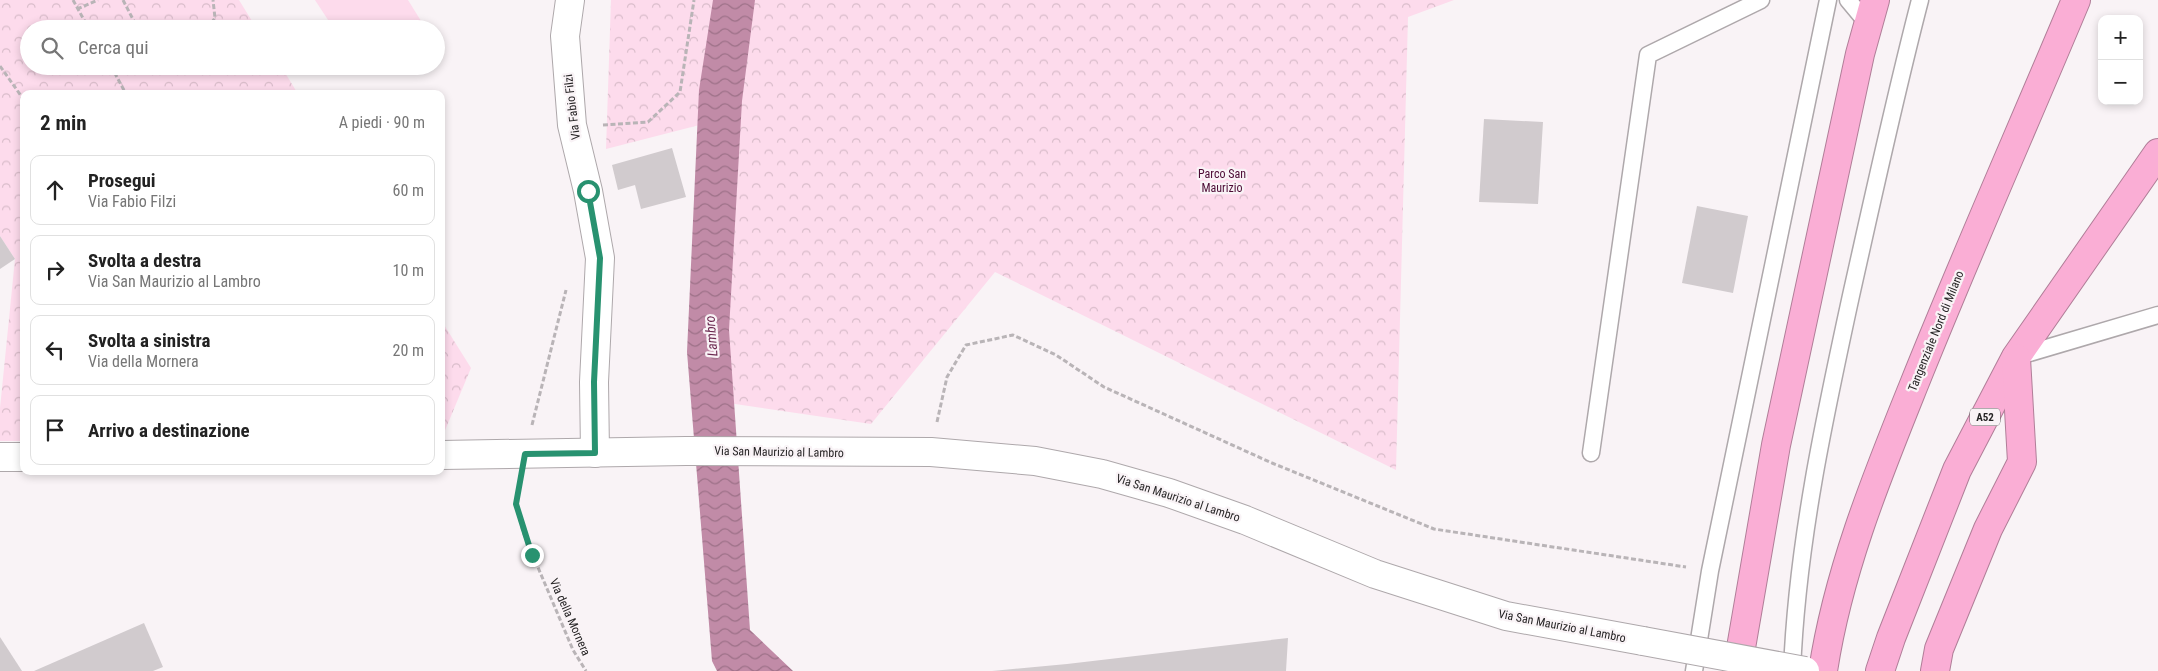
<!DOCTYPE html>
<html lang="it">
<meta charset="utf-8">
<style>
:root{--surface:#fff;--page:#f6f6f6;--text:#222;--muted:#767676;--line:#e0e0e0}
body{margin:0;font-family:"Roboto Condensed",sans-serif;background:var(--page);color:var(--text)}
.controls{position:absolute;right:15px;top:15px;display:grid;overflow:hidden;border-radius:10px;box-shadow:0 2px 8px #0003}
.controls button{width:45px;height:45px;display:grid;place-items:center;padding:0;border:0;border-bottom:1px solid var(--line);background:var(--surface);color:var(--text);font:25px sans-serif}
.stop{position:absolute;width:15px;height:15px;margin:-11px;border:4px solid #289270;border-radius:50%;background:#fff}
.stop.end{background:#289270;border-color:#fff;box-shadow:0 1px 5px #0008}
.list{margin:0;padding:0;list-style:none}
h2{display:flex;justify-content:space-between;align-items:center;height:65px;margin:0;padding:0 20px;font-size:21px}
h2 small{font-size:16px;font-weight:400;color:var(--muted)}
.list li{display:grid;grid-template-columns:32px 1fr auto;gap:15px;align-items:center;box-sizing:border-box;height:70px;margin:0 10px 10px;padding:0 10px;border:1px solid var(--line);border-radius:10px}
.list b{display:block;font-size:19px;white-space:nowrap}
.list p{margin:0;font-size:16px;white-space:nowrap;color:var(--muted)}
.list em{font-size:16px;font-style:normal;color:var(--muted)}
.icon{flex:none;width:28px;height:28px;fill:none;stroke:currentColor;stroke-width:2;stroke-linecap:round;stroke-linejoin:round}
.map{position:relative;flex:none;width:2158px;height:671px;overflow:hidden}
.search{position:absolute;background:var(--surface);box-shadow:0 2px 8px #0003;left:20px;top:20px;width:425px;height:55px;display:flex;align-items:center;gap:12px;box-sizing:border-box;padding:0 18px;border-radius:28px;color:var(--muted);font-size:19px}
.panel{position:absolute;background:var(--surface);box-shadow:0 2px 8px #0003;left:20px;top:90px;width:425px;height:385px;border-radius:10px}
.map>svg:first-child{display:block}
.forest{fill:url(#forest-crowns)}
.pitch{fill:#fddbec}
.water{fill:url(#water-waves)}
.building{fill:#d1cbce}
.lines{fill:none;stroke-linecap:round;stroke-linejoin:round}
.lane-casing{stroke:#aea8ab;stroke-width:19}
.street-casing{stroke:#aea8ab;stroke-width:30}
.secondary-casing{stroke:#aea8ab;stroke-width:30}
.highway-casing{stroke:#b07e98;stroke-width:30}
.path{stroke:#b9b4b7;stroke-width:3;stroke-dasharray:5 2.5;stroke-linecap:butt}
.lane{stroke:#fff;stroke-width:16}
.street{stroke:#fff;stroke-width:28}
.secondary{stroke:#fff;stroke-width:28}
.highway{stroke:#faaed5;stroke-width:28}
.secondary-bridge-casing{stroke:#aea8ab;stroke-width:30;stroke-linecap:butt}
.secondary-bridge{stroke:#fff;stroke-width:28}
.route{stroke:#289270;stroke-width:6}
.labels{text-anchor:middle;stroke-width:4.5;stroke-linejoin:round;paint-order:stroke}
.shield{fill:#f9f3f6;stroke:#666364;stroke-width:1}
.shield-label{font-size:11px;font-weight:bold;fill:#272526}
.street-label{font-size:12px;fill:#272526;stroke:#f9f3f6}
.park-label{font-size:12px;fill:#4b0a34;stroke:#f9f3f6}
.water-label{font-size:14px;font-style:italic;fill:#6c2a51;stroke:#f9f3f6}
</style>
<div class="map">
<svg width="2158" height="671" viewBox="0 0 2158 671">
<defs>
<pattern id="forest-crowns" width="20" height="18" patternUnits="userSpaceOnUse" patternTransform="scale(1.25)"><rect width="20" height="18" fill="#fddbec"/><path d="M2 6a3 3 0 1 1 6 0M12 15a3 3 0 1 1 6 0" fill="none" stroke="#d9bcca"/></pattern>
<pattern id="water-waves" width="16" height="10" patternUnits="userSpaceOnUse" patternTransform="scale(1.25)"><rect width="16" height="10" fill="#c18ba7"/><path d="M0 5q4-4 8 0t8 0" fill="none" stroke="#9d7188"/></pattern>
</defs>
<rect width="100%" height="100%" fill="#f9f3f6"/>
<g class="forest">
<path d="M0,0H239L257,29H29V66H281L298,94H24V441H0V408L15,259L0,236Z"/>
<path d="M611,0H1454L1408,17L1396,470L995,272L871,424L708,400L715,121L606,149Z"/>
<path d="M441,320L471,368L441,440Z"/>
</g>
<path class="pitch" d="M315,0H408L426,29H334Z"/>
<path class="water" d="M713,0H755L742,101L729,330L750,630L793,671H717L712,661L687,352L699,90Z"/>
<g class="building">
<path d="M1484,119L1543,122L1538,204L1479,202Z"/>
<path d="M672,148L686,197L641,209L635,185L618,190L612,165Z"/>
<path d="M1697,206L1748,216L1733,293L1682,283Z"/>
<path d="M0,236L15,259L0,269Z"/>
<path d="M144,623L163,667L153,671H34Z"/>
<path d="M0,637L22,671H0Z"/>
<path d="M1288,638L1286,671H992L1067,664Z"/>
</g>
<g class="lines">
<g class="lane-casing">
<g id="lane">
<path d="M1848,0L1868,24"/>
<path d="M2016,357L2158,315"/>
<path d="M1591,453L1648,55L1761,0"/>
<path d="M1694,671L1710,571L1828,0"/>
<path d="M1792,671C1797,543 1825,415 1852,291C1874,193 1895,96 1920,0"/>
</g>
</g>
<g class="street-casing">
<path id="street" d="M570,0L565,36L572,125L588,191L600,258L594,382L595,453"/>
</g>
<g class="secondary-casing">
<g id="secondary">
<path d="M441,455L686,451L931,452L1035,461L1102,474L1169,493L1245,520L1375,574L1506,616L1643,641"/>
<path d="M0,457H24"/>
</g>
</g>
<g class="highway-casing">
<g id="highway">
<path d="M1737,671L1776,445L1860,54L1875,0"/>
<path d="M1823,671C1838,572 1876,479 1913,387C1965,257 2022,129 2076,0"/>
<path d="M1880,671L1891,638L1957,470L2016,357L2158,153"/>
<path d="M1935,671L1939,649L1988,529L2022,462L2016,358"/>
</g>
</g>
<g class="path">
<path d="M73,0L89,29"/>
<path d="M123,0L138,29"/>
<path d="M77,9L98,0"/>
<path d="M207,29L215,18L213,0"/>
<path d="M0,66L24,100"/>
<path d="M111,66L126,94"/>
<path d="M603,125L648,122L680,92L694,0"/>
<path d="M937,422L947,377L966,345L1013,335L1056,355L1104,387L1272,463L1434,529L1686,567"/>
<path d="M532,425L566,290"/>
<path d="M520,482L516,504L523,532L573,650L586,671"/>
</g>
<use href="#lane" class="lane"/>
<use href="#street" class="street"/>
<use href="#secondary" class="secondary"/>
<use href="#highway" class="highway"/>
<g class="secondary-bridge-casing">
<path id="secondary-bridge" d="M1643,641L1805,671"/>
</g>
<use href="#secondary-bridge" class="secondary-bridge"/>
</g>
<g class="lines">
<path class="route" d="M532,555L516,504L525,454L595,453L594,382L600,258L588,191"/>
</g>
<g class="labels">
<rect class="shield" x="1970" y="408.5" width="30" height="17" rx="4"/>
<g class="shield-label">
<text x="1985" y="421">A52</text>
</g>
<g class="street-label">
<text transform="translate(572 107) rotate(-97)" y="4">Via Fabio Filzi</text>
<text transform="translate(1936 331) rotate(-68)" y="4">Tangenziale Nord di Milano</text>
<text transform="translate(779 452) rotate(1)" y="4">Via San Maurizio al Lambro</text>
<text transform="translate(1178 498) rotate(18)" y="4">Via San Maurizio al Lambro</text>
<text transform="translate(570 617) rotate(66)" y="4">Via della Mornera</text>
<text transform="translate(1562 626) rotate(11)" y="4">Via San Maurizio al Lambro</text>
</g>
<g class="park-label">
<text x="1222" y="178">Parco San<tspan x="1222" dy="14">Maurizio</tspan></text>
</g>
<g class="water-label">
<text transform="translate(711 336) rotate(-94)" y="5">Lambro</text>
</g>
</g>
</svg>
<div class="controls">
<button>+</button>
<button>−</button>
</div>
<div class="stop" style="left:588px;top:191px"></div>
<div class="stop end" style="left:532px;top:555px"></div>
<div class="search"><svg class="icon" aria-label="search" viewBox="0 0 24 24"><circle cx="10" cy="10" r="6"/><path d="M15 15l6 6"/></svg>Cerca qui</div>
<section class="panel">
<h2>2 min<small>A piedi · 90 m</small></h2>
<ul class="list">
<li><svg class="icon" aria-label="ahead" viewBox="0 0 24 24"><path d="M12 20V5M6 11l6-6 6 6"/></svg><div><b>Prosegui</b><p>Via Fabio Filzi</p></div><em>60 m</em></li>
<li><svg class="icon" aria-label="right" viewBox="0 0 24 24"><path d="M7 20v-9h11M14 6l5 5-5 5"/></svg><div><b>Svolta a destra</b><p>Via San Maurizio al Lambro</p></div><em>10 m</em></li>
<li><svg class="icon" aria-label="left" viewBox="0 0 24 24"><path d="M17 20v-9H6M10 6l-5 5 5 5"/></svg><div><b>Svolta a sinistra</b><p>Via della Mornera</p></div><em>20 m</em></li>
<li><svg class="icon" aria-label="arrive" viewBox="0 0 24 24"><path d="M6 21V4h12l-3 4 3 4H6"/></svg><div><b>Arrivo a destinazione</b></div></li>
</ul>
</section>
</div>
